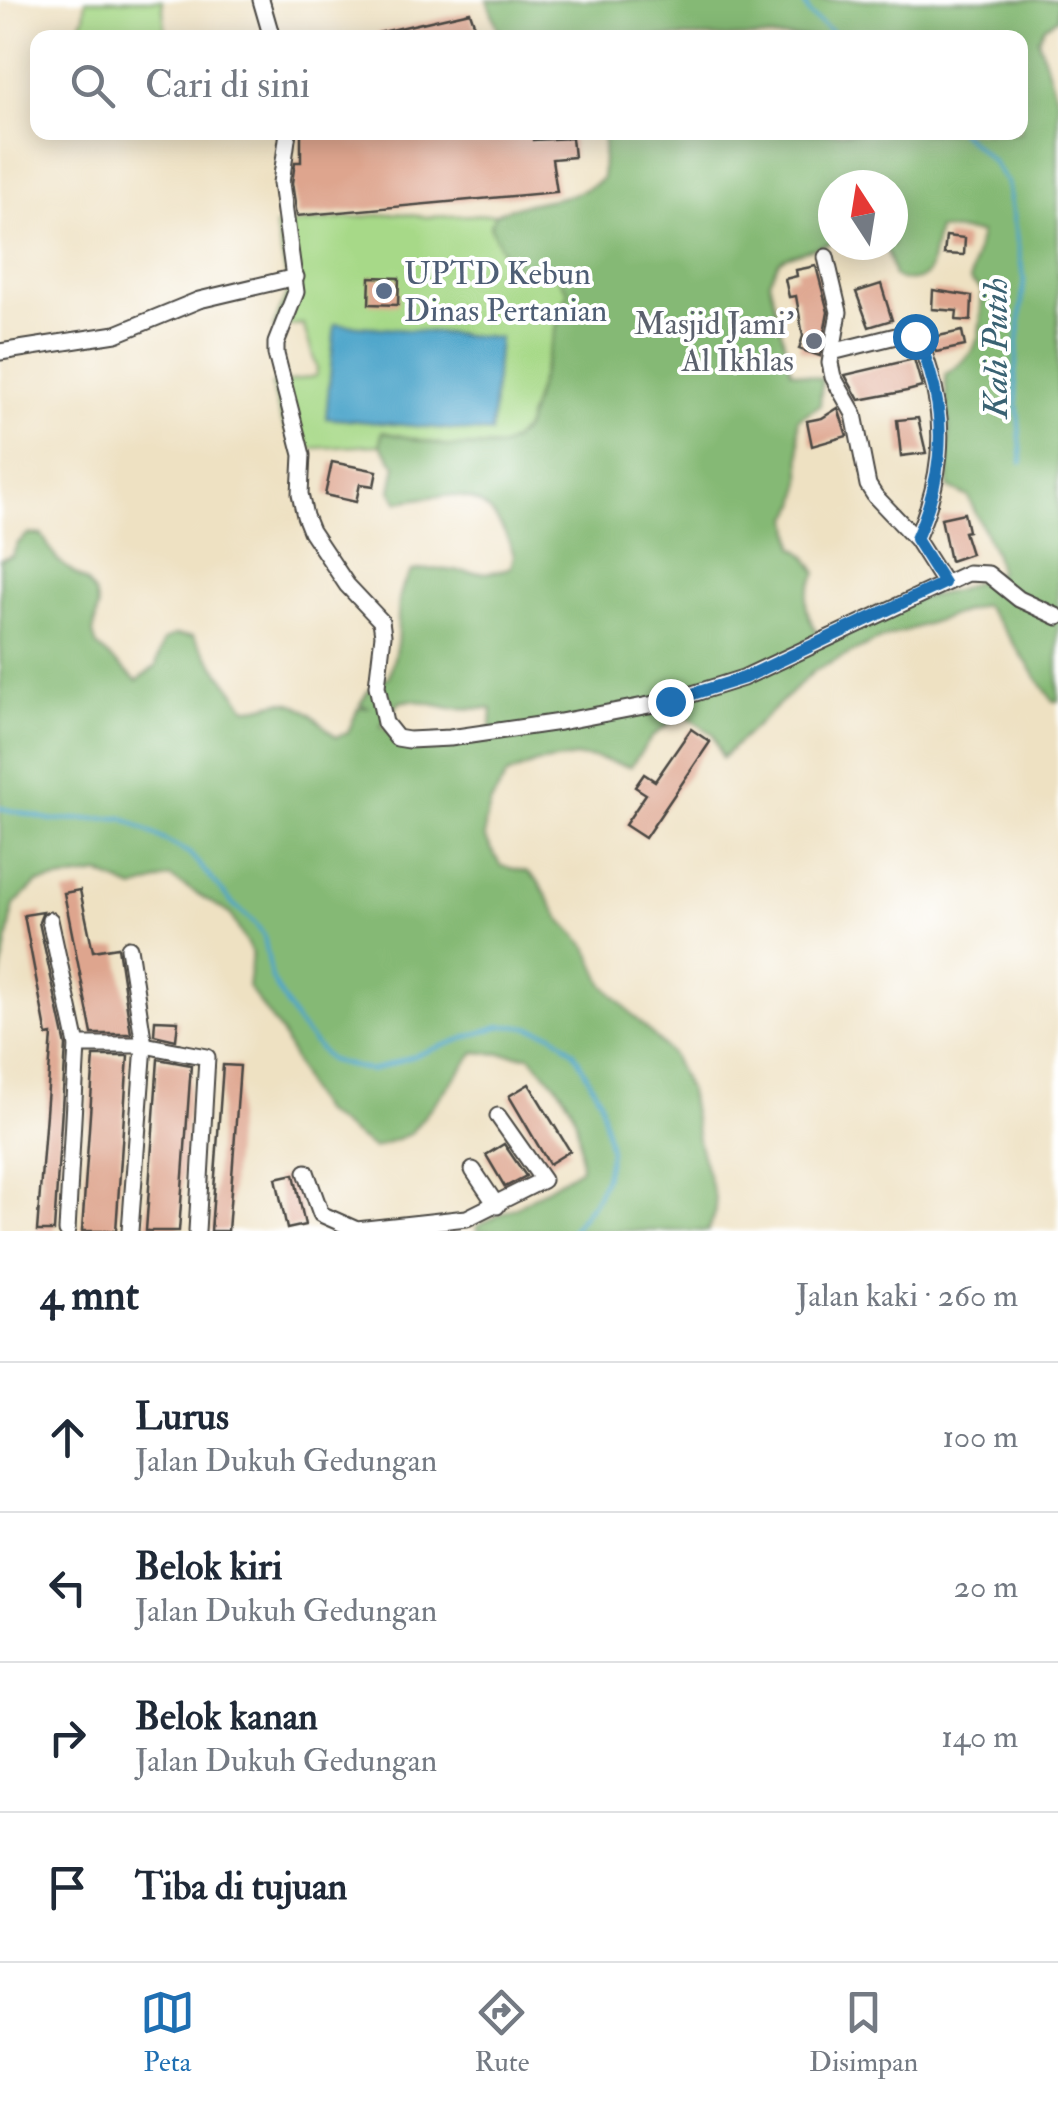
<!DOCTYPE html>
<html lang="id">
<meta charset="utf-8">
<style>
:root{--surface:#fff;--page:#f6f6f7;--text:#1f2937;--muted:#747a83;--line:#e0e1e3;--accent:#1f6fb2}
body{margin:0;font-family:"IM FELL Double Pica",serif;background:var(--page);color:var(--text)}
.compass{position:absolute;left:818px;top:170px;width:90px;height:90px;border-radius:50%;background:var(--surface);box-shadow:0 5px 25px #0003;rotate:348deg}
.stop{position:absolute;width:30px;height:30px;margin:-22px;border:8px solid #1f6fb2;border-radius:50%;background:#fff}
.stop.end{background:#1f6fb2;border-color:#fff;box-shadow:0 2px 10px #0008}
.list{margin:0;padding:0;list-style:none}
h2{display:flex;justify-content:space-between;align-items:center;height:130px;margin:0;padding:0 40px;font-size:42px}
h2 small{font-size:32px;font-weight:400;color:var(--muted)}
.list li{display:grid;grid-template-columns:65px 1fr auto;gap:30px;align-items:center;box-sizing:border-box;height:150px;padding:0 40px;border-top:2px solid var(--line)}
.list b{display:block;font-size:38px;white-space:nowrap}
.list p{margin:0;font-size:32px;white-space:nowrap;color:var(--muted)}
.list em{font-size:32px;font-style:normal;color:var(--muted)}
.icon{flex:none;width:55px;height:55px;fill:none;stroke:currentColor;stroke-width:2;stroke-linecap:round;stroke-linejoin:round}
.map{position:relative;flex:none;width:1058px;height:1231px;overflow:hidden}
.search{position:absolute;background:var(--surface);box-shadow:0 5px 25px #0003;left:30px;right:30px;top:30px;height:110px;display:flex;align-items:center;gap:25px;box-sizing:border-box;padding:0 35px;border-radius:20px;color:var(--muted);font-size:38px}
.sheet{height:730px;background:var(--surface)}
nav{display:flex;justify-content:space-around;align-items:center;box-sizing:border-box;height:140px;border-top:2px solid var(--line);background:var(--surface);font-size:28px;color:var(--muted)}
nav a{display:grid;justify-items:center;gap:5px}
nav .on{color:var(--accent)}
.map>svg:first-child{display:block}
.green{fill:#a7d988;stroke:#69825a;stroke-width:2.5}
.forest{fill:#85b974;stroke:#587250;stroke-width:2.5;fill-rule:evenodd}
.water{fill:#4da5ca;stroke:#3c687a;stroke-width:2.5}
.lines{fill:none;stroke-linecap:round;stroke-linejoin:round}
.stream{stroke:#4da5ca;stroke-width:4}
.building{fill:#dea58e}
.street-casing{stroke:#484642;stroke-width:19}
.street{stroke:#fff;stroke-width:15}
.route{stroke:#1f6fb2;stroke-width:12}
.service-dot{fill:#5c6f8a;stroke:#fff;stroke-width:4}
.worship-dot{fill:#6b7280;stroke:#fff;stroke-width:4}
.labels{text-anchor:middle;stroke-width:8;stroke-linejoin:round;paint-order:stroke}
.service-label{font-size:32px;fill:#4e5e75;stroke:#fff;text-anchor:start}
.worship-label{font-size:32px;fill:#5b616d;stroke:#fff;text-anchor:end}
.water-label{font-size:35px;font-style:italic;fill:#3a6273;stroke:#fff}
</style>
<div class="map">
<svg width="1058" height="1231" viewBox="0 0 1058 1231">
<rect width="100%" height="100%" fill="#fff"/>
<filter id="ink" filterUnits="userSpaceOnUse"><feTurbulence type="fractalNoise" baseFrequency=".01" numOctaves="2"/><feDisplacementMap in="SourceGraphic" scale="20" xChannelSelector="R" yChannelSelector="G"/><feConvolveMatrix kernelMatrix="1 2 1 2 8 2 1 2 1" color-interpolation-filters="sRGB"/></filter>
<filter id="wash" filterUnits="userSpaceOnUse"><feTurbulence type="fractalNoise" baseFrequency=".0048" numOctaves="4" result="noise"/><feDisplacementMap in="SourceGraphic" scale="40" xChannelSelector="R" yChannelSelector="G"/><feGaussianBlur stdDeviation="2.25" result="paint"/><feColorMatrix in="noise" values="0 0 0 0 0 0 0 0 0 0 0 0 0 0 0 0 0 1.4 0 .05"/><feComposite in="paint" operator="in"/></filter>
<g filter="url(#wash)">
<rect width="100%" height="100%" fill="#eee1c2"/>
<g class="green">
<path d="M86,0H162L166,37H73L84,17Z"/>
<path d="M398,213L425,217L496,214L491,226L542,274L555,272L568,291L525,429L513,440L502,447L448,446L382,432L380,445L296,449L281,420L272,385L316,376L317,369L303,324L273,328L289,288L275,226Z"/>
</g>
<path class="forest" d="M487,0H1058V18L1044,27L1038,39L1058,102V701H1053C1029,668 1010,634 983,605L878,640L814,671L722,758L713,734L682,714L652,737L630,767L596,758L576,757L536,763L507,775L491,802L485,823V838L501,866L528,872L538,881L559,917L587,947L604,985L672,1055L689,1092L699,1145L715,1198L716,1211L708,1231H477V1226L520,1205L581,1168C579,1106 571,1100 530,1056L475,1052L410,1134L373,1148L322,1112L309,1093L282,1034L248,987L252,953L230,914L170,877L134,889L100,874L37,883L14,905L0,982V559L12,556L18,543L28,534L42,535L57,560L87,583L95,594L98,607L93,634L97,646L137,681L156,666L163,641L175,635L193,636L246,708C259,709 267,704 280,702C303,700 319,723 336,737L348,733L358,708L367,707L360,704L368,691L389,676C392,666 395,654 397,643C400,616 393,595 412,571C447,564 477,581 511,567L514,555C491,489 461,490 399,502L391,491L396,465L380,445L382,432L448,446L502,447L513,440L525,429L568,291L555,272L529,275L507,261L490,226L496,214C531,197 570,204 602,179L604,138L598,133L1020,132V38L511,37L498,29ZM833,185H893V245H880L887,251L894,276C905,283 921,282 929,271L938,229L980,233L970,281L982,290C979,334 985,349 945,375L949,428L948,487L968,497L995,554L999,572L958,590L875,608L862,618L819,637C804,608 801,601 817,573L805,555L794,547L790,517C809,492 798,449 798,419L820,405L822,379L791,371L769,281L779,261L785,257L833,242ZM412,700L450,708L492,709L490,741L411,746L381,726L400,702Z"/>
<path class="water" d="M335,324L499,338L491,433L326,418Z"/>
<g class="lines">
<g class="stream">
<path d="M803,0L810,15L840,38"/>
<path d="M960,132L993,162L1007,183L1024,280L1015,374L1022,463"/>
<path d="M0,808L52,820L123,818L189,853L234,905L255,923L264,936L272,979L297,1023L329,1060L370,1071L500,1026L527,1027L553,1034L574,1052L600,1099L610,1151L605,1178L594,1201L571,1231"/>
</g>
</g>
<g id="blocks">
<g class="building">
<path d="M470,12L477,32L450,38H379L378,33Z"/>
<path d="M301,132H532L533,140L572,138L574,157L552,159L557,192L297,216L292,183L295,162H301Z"/>
<path d="M946,236L965,238L964,255L944,254Z"/>
<path d="M816,266L828,312L820,356L799,349L803,336L796,296L789,297L785,279L797,276L796,270Z"/>
<path d="M370,277L399,278L398,305L369,304Z"/>
<path d="M881,284L892,320L869,327L856,292Z"/>
<path d="M933,290L972,296L971,321L956,320L957,311L932,309Z"/>
<path d="M962,331L965,346L936,352L929,338Z"/>
<path d="M914,359L922,387L907,391L859,400L845,375Z"/>
<path d="M838,408L847,436L812,446L807,421L822,418Z"/>
<path d="M918,418L926,453L901,456L897,420Z"/>
<path d="M332,462L377,471L374,486L360,484L356,502L325,495Z"/>
<path d="M964,513L968,531L964,532L971,554L950,561L941,518Z"/>
<path d="M691,729L710,742L645,838L625,825L646,794L635,787L644,774L655,781Z"/>
<path d="M80,890L93,951L118,947L131,1034H92L64,893Z"/>
<path d="M43,912L39,922L66,1046L54,1231H37L52,1035L47,1036L24,915Z"/>
<path d="M155,1020L178,1021L176,1040L154,1035Z"/>
<path d="M94,1056H128L116,1231H82Z"/>
<path d="M158,1059L191,1065L179,1231H146Z"/>
<path d="M223,1065L240,1066L229,1218L228,1231H211Z"/>
<path d="M529,1084L570,1151L549,1164L509,1096Z"/>
<path d="M504,1144L526,1176L505,1187L486,1155Z"/>
<path d="M294,1174L305,1225L287,1229L276,1178Z"/>
</g>
</g>
</g>
<g filter="url(#ink)">
<use href="#blocks" fill-opacity="0" stroke="#484642" stroke-width="2.5"/>
<g class="lines">
<g class="street-casing">
<g id="street">
<path d="M261,0L272,38"/>
<path d="M288,132L281,183L296,292L276,343V354L302,455L300,494L305,516L311,531L347,585L381,621L383,635L377,686L385,723L397,738L409,740L450,738L560,722L670,701L743,678L968,573L988,574L1019,599L1058,617"/>
<path d="M826,257L839,312L832,352"/>
<path d="M0,352L116,334L199,300L296,277"/>
<path d="M916,539C940,484 948,430 930,372C926,359 923,347 915,336L904,334L832,352L830,363L833,377L854,414L868,485L875,496L916,539L944,583"/>
<path d="M50,920L77,1045H144L207,1057L197,1231"/>
<path d="M129,948L144,1045L130,1231"/>
<path d="M473,1170L497,1206"/>
<path d="M306,1172L321,1214L357,1230L467,1218L543,1180L498,1116"/>
<path d="M67,1231L77,1045"/>
</g>
</g>
<use href="#street" class="street"/>
</g>
</g>
<g class="lines" filter="url(#ink)">
<path class="route" d="M670,701L744,678L944,583L916,539C940,484 948,430 930,372C926,359 923,347 915,336"/>
</g>
<circle class="service-dot" cx="384" cy="291" r="10"/>
<circle class="worship-dot" cx="814" cy="341" r="10"/>
<g class="labels">
<g class="service-label">
<text x="404" y="284">UPTD Kebun<tspan x="404" dy="37">Dinas Pertanian</tspan></text>
</g>
<g class="worship-label">
<text x="794" y="334">Masjid Jami'<tspan x="794" dy="37">Al Ikhlas</tspan></text>
</g>
<g class="water-label">
<text transform="translate(995 348) rotate(-90)" y="12">Kali Putih</text>
</g>
</g>
</svg>
<svg class="compass" viewBox="-18 -18 36 36"><path d="M0-13l5 13h-10z" fill="#e53935"/><path d="M0 13l5-13h-10z" fill="#747a83"/></svg>
<div class="stop" style="left:915px;top:336px"></div>
<div class="stop end" style="left:670px;top:701px"></div>
<div class="search"><svg class="icon" aria-label="search" viewBox="0 0 24 24"><circle cx="10" cy="10" r="6"/><path d="M15 15l6 6"/></svg>Cari di sini</div>
</div>
<section class="sheet">
<h2>4 mnt<small>Jalan kaki · 260 m</small></h2>
<ul class="list">
<li><svg class="icon" aria-label="ahead" viewBox="0 0 24 24"><path d="M12 20V5M6 11l6-6 6 6"/></svg><div><b>Lurus</b><p>Jalan Dukuh Gedungan</p></div><em>100 m</em></li>
<li><svg class="icon" aria-label="left" viewBox="0 0 24 24"><path d="M17 20v-9H6M10 6l-5 5 5 5"/></svg><div><b>Belok kiri</b><p>Jalan Dukuh Gedungan</p></div><em>20 m</em></li>
<li><svg class="icon" aria-label="right" viewBox="0 0 24 24"><path d="M7 20v-9h11M14 6l5 5-5 5"/></svg><div><b>Belok kanan</b><p>Jalan Dukuh Gedungan</p></div><em>140 m</em></li>
<li><svg class="icon" aria-label="arrive" viewBox="0 0 24 24"><path d="M6 21V4h12l-3 4 3 4H6"/></svg><div><b>Tiba di tujuan</b></div></li>
</ul>
</section>
<nav>
<a class="on"><svg class="icon" aria-label="map" viewBox="0 0 24 24"><path d="M3 6l6-2 6 2 6-2v14l-6 2-6-2-6 2zM9 4v14M15 6v14"/></svg>Peta</a>
<a><svg class="icon" aria-label="directions" viewBox="0 0 24 24"><path d="M12 3l9 9-9 9-9-9zM9 14v-3h6M13 9l2 2-2 2"/></svg>Rute</a>
<a><svg class="icon" aria-label="saved" viewBox="0 0 24 24"><path d="M7 4h10v16l-5-4-5 4z"/></svg>Disimpan</a>
</nav>
